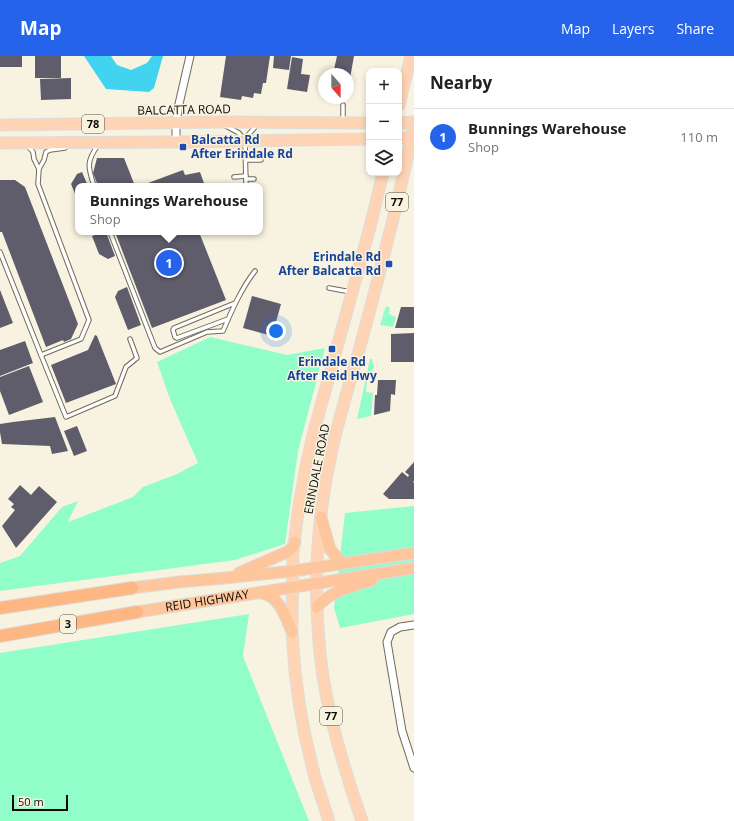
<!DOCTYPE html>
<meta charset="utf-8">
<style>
:root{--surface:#fff;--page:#f6f6f6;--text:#202124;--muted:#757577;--line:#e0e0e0;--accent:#2563eb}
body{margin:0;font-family:"Open Sans",sans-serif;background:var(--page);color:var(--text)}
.controls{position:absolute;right:12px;top:12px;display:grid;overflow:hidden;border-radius:8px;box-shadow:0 2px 6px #0003}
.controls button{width:36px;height:36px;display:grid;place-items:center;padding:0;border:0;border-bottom:1px solid var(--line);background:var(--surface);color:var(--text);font:20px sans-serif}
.compass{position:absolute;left:318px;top:12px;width:36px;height:36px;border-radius:50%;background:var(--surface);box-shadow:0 2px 6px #0003;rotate:159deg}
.scale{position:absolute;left:12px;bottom:10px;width:56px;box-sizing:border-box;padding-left:4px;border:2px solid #0e0c06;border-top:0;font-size:11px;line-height:14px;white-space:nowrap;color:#0e0c06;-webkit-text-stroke:3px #f8f3e0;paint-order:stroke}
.you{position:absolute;left:276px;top:275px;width:14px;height:14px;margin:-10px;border:3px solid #fff;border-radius:50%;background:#1a73e8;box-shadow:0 0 0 6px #1a73e833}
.badge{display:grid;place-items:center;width:26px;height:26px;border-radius:50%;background:var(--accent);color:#fff;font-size:13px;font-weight:700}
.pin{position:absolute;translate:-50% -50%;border:2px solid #fff;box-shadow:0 1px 4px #0006}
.popup{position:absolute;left:75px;top:127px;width:188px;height:52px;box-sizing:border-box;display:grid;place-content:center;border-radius:8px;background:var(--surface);filter:drop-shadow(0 1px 3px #0005);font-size:13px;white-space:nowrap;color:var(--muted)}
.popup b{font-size:15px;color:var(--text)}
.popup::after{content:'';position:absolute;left:50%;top:100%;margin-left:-8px;border:8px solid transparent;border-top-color:var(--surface)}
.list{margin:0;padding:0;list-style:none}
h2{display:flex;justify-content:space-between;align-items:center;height:52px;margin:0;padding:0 16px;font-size:17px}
h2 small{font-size:13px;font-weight:400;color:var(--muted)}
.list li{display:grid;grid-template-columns:26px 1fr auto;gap:12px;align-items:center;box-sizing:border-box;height:56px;padding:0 16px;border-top:1px solid var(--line)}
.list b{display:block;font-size:15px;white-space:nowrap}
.list p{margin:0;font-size:13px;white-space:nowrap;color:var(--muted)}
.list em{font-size:13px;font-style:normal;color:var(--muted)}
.icon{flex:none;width:22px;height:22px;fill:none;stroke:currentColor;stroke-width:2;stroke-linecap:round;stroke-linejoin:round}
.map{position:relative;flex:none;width:414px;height:765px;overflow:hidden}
header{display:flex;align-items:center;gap:24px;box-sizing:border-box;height:56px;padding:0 20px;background:var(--accent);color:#fff}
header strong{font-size:19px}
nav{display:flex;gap:22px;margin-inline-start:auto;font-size:14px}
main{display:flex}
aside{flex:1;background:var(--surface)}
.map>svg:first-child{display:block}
.green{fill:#91fdc9}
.water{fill:#41d3ef}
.building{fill:#5f5c6c}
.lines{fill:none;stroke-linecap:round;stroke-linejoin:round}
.service-casing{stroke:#6f6b5a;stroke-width:5.5}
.minor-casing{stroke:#6f6b5a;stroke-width:9}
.primary-casing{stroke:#dddddc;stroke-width:13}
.trunk-casing{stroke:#dddddc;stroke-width:13}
.motorway-casing{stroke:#dddddc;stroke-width:14}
.service{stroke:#fff;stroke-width:3.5}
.minor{stroke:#fff;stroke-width:7}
.primary{stroke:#fed4b5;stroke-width:11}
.trunk{stroke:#fec69c;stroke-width:11}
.motorway{stroke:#fdb783;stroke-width:12}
.transit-dot{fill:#1a4fb4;stroke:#f8f3e0;stroke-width:1.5}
.labels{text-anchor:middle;stroke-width:3;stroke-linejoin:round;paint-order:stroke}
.shield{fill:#f8f3e0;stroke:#545147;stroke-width:1}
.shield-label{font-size:11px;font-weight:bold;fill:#0e0c06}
.street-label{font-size:12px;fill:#0e0c06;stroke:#f8f3e0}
.transit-label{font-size:12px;font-weight:bold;fill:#164399;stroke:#f8f3e0;text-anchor:start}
</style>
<header>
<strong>Map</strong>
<nav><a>Map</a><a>Layers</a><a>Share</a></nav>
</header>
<main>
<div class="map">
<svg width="414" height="765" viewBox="0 0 414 765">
<rect width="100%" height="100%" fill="#f8f3e0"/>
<g class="green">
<path d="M386,250L390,252L389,258L396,261L393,271L380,269Z"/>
<path d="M210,281L287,299L325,292L298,395L285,488L235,504L22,532L0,535V507L20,500L62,451L78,445L68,466L133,441L143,431L177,418L198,407L170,343L157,306Z"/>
<path d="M370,303H372L374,311L367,325L366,336L373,337L371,360L357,363Z"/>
<path d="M414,450V558L340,572L334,552L345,457Z"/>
<path d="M249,558L243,600L309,765H0V597Z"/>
</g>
<path class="water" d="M84,0H111L117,9L131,14L147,7L152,0H163L154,32L149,36L106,33Z"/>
<g class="building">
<rect x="0" y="0" width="22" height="11"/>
<rect x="35" y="0" width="26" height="22"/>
<path d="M226,0H270L266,27H263L261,38L254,37L253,42L242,40L241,44L220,41Z"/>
<path d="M274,0H291L289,14L273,12Z"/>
<path d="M337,0H354L349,28H348V18H333Z"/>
<path d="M292,1L303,3L301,18L310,19L307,36L287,33Z"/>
<path d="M71,22V43L41,44L40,23Z"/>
<path d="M97,102H124L135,130H98L93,117Z"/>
<path d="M183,114L185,119L200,116L205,130H140Z"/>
<path d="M82,116L88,130H78V145L71,128L77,118Z"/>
<path d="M0,124H15L25,131L78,268L71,283L64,286L63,284L46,291L2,176H0Z"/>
<path d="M103,176H106L115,200L108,203L99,198L92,180Z"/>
<path d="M115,176H199L226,244L152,272Z"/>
<path d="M127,231L141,269L128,274L115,241L118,235Z"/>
<path d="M0,234L13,267L0,272Z"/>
<path d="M252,240L281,248L272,280L243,272Z"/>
<path d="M401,251H414V272H395Z"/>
<path d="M414,277V306H391V278Z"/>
<path d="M95,279L97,280L116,328L66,347L51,309L88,294Z"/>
<path d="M25,285L33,307L0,320V294Z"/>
<path d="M29,310L43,346L9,359L0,335V321Z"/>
<path d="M378,324H396L395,339L391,338L390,355L374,359L375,339H377Z"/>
<path d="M55,361L68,395L52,398L50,390L2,388L0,376V368L13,366Z"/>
<path d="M77,370L87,395L74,400L64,375Z"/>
<path d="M414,406V425L413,426L414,427V443H389L383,438L402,416L408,421L409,419L405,416Z"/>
<path d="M20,429L31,439L39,430L57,446L16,492L2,470L15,454L11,451L14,448L8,443Z"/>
</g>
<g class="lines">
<g class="service-casing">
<g id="service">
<path d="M343,49V65"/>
<path d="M226,70L239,77L243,82"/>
<path d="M27,89L33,96L34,103L39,113"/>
<path d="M246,104H261"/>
<path d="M234,121L246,120"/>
<path d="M246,123H254"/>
<path d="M94,130C88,111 86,106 98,89"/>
<path d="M246,130L245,84L248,79L257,69"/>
<path d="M110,176L155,292L160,296L207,276L223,275C232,254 241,233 255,215"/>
<path d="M0,196L41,299L81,283L89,264L38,128L39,113L44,104L46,96L50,94L65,92"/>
<path d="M329,232L351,236"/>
<path d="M228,263L177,282L175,281L173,274L174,272L235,247"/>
<path d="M41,299L66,361L115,340L126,311L137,302L130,283"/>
</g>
</g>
<g class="minor-casing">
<g id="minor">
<path d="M176,86V67L179,48L190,0"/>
<path d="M414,569L400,571L391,576L387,586L402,675L414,712"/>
</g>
</g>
<g class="primary-casing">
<g id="primary">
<path d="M399,49L411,0"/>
<path d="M399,67L414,66"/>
<path d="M0,69L220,66L369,67"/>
<path d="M399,82H414"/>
<path d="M0,87L176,86L369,83"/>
<path d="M329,765L315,722L304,675L299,646L295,615L292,576L293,497L298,456L305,415L314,375L370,171L383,117"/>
<path d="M362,765C350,731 340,697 331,662C328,646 324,630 322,613C319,593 318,573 317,553C315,499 321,441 333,389C342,350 355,311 365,272C383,205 400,138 414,70"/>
</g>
</g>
<g class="trunk-casing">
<g id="trunk">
<path d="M321,461L330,493L342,508"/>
<path d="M239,517L287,496L292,492L295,486"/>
<path d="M132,532L179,526L225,522L293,515L414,497"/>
<path d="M261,537C280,540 285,560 292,576"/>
<path d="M317,551C331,535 352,530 372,524"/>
<path id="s1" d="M137,556L414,512"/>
</g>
</g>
<g class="motorway-casing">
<g id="motorway">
<path d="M0,552L132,532"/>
<path d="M0,580L137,556"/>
</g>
</g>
<use href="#service" class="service"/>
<use href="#minor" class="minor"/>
<use href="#primary" class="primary"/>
<use href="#trunk" class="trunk"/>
<use href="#motorway" class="motorway"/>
</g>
<g class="transit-dot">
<rect x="179" y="87" width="8" height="8" rx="2"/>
<rect x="385" y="204" width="8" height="8" rx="2"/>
<rect x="328" y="289" width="8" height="8" rx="2"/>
</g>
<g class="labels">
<g class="shield">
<rect x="82" y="59" width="22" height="18" rx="3"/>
<rect x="386" y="137" width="22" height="18" rx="3"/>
<rect x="60" y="559" width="16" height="18" rx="3"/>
<rect x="320" y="651" width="22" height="18" rx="3"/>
</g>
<g class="shield-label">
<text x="93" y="72">78</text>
<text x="397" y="150">77</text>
<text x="68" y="572">3</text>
<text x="331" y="664">77</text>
</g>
<g class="street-label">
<text transform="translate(184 54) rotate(-1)" y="4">BALCATTA ROAD</text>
<text transform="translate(317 413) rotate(-79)" y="4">ERINDALE ROAD</text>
<text dy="4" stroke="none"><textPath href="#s1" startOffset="71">REID HIGHWAY</textPath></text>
</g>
<g class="transit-label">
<text x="191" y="88">Balcatta Rd<tspan x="191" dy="14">After Erindale Rd</tspan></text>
<text x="381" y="205" text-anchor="end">Erindale Rd<tspan x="381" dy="14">After Balcatta Rd</tspan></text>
<text x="332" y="310" text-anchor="middle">Erindale Rd<tspan x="332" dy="14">After Reid Hwy</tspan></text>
</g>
</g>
</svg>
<div class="controls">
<button>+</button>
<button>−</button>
<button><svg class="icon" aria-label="layers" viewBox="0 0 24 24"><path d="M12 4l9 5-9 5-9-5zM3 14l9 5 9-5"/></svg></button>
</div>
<svg class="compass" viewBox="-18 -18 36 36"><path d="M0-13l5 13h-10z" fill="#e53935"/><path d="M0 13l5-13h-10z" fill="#757577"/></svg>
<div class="scale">50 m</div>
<div class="you"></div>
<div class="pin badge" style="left:169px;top:207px">1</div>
<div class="popup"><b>Bunnings Warehouse</b>Shop</div>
</div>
<aside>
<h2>Nearby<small></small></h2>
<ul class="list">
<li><span class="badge">1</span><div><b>Bunnings Warehouse</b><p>Shop</p></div><em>110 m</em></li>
</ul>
</aside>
</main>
